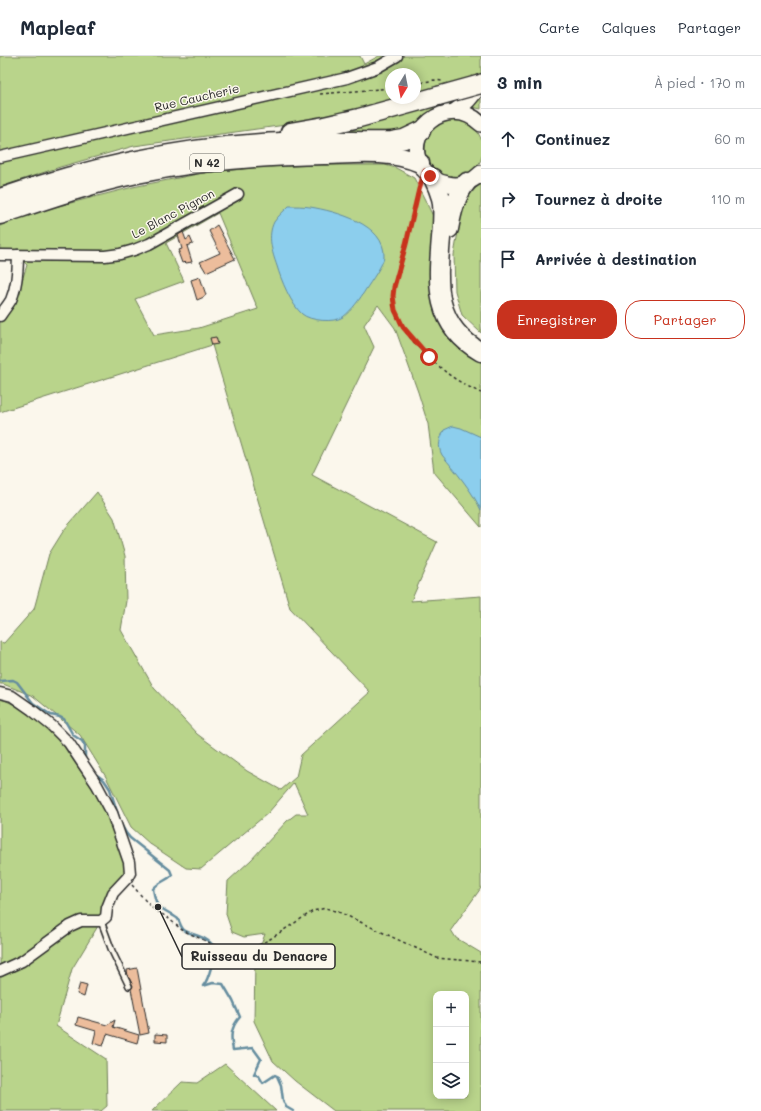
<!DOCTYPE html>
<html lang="fr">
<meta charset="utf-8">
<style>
:root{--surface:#fff;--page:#f6f6f7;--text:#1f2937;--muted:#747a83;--line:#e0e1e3;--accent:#c8321e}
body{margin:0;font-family:Mali,sans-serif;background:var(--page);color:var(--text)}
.controls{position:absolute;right:12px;bottom:12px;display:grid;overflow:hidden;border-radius:8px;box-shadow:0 2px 10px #0003}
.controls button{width:36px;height:36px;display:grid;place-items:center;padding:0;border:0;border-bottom:1px solid var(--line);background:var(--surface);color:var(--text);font:20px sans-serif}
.compass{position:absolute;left:385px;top:12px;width:36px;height:36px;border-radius:50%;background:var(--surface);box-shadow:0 2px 10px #0003;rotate:190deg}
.stop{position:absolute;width:12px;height:12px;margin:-9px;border:3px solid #c8321e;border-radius:50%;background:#fff}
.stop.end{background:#c8321e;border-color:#fff;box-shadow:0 1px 4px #0008}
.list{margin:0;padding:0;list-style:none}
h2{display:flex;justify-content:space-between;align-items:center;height:52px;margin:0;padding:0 16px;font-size:17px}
h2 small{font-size:13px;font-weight:400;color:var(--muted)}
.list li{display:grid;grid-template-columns:26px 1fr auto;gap:12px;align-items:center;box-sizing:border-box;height:60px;padding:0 16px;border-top:1px solid var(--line)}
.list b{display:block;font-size:15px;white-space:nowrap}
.list em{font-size:13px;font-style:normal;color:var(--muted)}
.actions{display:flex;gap:8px;padding:12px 16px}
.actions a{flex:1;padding:9px 0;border:1px solid var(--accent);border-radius:16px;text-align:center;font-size:14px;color:var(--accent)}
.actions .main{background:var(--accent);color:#fff}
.icon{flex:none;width:22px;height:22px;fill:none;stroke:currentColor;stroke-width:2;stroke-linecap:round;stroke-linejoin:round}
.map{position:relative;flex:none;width:481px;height:1055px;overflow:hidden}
header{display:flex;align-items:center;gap:24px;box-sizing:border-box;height:56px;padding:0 20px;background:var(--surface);border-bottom:1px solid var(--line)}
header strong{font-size:19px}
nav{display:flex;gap:22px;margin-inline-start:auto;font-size:14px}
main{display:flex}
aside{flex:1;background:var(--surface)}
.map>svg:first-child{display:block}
.green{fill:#b9d48b;stroke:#72805b;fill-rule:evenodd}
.water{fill:#8cceed;stroke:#658d9f}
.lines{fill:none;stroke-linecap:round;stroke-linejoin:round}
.stream{stroke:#658d9f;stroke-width:2.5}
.building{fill:#ecbd9c;stroke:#2b2b2b}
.lane-casing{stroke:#2b2b2b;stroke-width:8}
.street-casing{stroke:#2b2b2b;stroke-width:13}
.primary-casing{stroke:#2b2b2b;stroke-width:18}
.highway-casing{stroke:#2b2b2b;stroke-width:21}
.path{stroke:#2b2b2b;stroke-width:1.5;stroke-dasharray:3 3;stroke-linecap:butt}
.lane{stroke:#fbf7ec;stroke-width:5}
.street{stroke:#fbf7ec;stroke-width:10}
.primary{stroke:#fbf7ec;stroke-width:15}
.highway{stroke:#fbf7ec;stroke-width:18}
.highway-bridge-casing{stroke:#2b2b2b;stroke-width:21;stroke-linecap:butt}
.highway-bridge{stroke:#fbf7ec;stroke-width:18}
.route{stroke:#c8321e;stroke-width:5}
.labels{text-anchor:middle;stroke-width:3;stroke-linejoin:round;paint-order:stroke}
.shield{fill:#fbf7ec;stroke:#696865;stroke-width:1}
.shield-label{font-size:11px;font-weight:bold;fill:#2b2b2b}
.street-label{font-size:12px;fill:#2b2b2b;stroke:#fbf7ec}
.leader{fill:none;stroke:#2b2b2b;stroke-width:1.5}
.callout-dot{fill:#2b2b2b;stroke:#fbf7ec;stroke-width:1.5}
.callout{fill:#fbf7ec;stroke:#2b2b2b;stroke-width:1.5}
.callout-label{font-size:13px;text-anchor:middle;font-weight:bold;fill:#2b2b2b}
</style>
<header>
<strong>Mapleaf</strong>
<nav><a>Carte</a><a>Calques</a><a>Partager</a></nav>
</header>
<main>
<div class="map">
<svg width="481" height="1055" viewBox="0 0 481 1055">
<rect width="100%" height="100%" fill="#fbf7ec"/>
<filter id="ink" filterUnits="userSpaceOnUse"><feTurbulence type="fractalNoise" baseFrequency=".025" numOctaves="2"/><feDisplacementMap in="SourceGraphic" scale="8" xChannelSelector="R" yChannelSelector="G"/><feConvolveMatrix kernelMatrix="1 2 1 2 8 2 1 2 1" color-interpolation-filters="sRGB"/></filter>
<g filter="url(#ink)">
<g class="green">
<path d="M0,0H360L364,8L379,0H481V53L454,47L434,54L415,72L404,77L326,76L322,64L134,90L60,111L0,131ZM391,18H415V42H391Z"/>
<circle cx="454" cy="93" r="29"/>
<path d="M322,109H385L396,112L414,122L434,162L432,223L481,301V471L434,416L428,368L418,336L395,272L378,249L364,269L374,291L312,419L437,486L411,545L481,540V832L451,874L456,882L481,897V1055H334L295,1025L273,1005L254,965L255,905L265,878L244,881L232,876L226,858L228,825L251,804L287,765L296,758H308L294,727L268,757L201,813L186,812L150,788L131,771L106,721L80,679L33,640L3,628H0V586L4,587L34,553L49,498L64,474L97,436L114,462L125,500L126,545L121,574L154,632L197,678L247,715L281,734L296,721L301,699L370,636L290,552L212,289L0,356V266L15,246L27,209L14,195L0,194V169L43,154L133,131L203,117L261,111ZM218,157L258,253L199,272L154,279L135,243L184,225L166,187ZM436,938H466V1040H436Z"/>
<path d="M481,126V277L462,259L455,235L454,199L463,147Z"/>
<path d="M0,642L17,650L43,667L58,682L98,741L105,754L119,776L130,817L72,913L56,970L106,1003L107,1050L101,1055H0Z"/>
<path d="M225,1008L276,1055H152L182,1026L197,1027Z"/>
</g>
<g class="water">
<path d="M289,150C296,150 303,150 310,151C335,155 386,168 384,201C384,207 370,227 366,233C360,243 352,254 343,261C334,267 310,265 302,258C291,248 281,224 277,210C272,196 267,180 274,166C278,160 284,155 289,150Z"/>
<path d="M453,370L461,372L481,381V454C471,433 456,416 442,399C437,390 440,383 444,374Z"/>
</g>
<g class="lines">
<g class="stream">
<path d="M0,625L13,624L17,626L33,647L51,659L60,661L64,663L73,679L82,685L85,690V705"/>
<path d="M94,717L104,724L110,733L121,768L126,777L130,782L170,814L172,819C167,825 158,826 153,833C156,849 156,850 171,858C173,860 176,861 178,863C180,867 181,872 184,874C191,879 209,881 213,890C217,896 208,925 203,930L213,927L223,928L233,945L240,961C231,971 230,980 233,994L253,992L261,1003L254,1018L259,1020L263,1027L275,1019L277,1020L281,1029L283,1044L286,1051L293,1055"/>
</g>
</g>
<g class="building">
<path d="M217,169L235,203L206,216L200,206L220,197L209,175Z"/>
<path d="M183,176L186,184L190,181L193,188L187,190L192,206L186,207L185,206L182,207L178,196H180L179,194L182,193L178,179Z"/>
<path d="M200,221L206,239L204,240V241L197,244L191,224Z"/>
<path d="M216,281L218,288L212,289L210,282Z"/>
<path d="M137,912L149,977L140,979L131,933L133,930L128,920L127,914Z"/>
<path d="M80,927L87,929L84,941L77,938Z"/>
<path d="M78,961L107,969L115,964L113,971L139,979L137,987L107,978L103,990L93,987L96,975L76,969Z"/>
<path d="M155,978L167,979V986L155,985Z"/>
</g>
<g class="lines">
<g class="lane-casing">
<path id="lane" d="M101,865L112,895L129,930"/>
</g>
<g class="street-casing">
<g id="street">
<path d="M0,101L347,22L378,11L397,0"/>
<path d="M0,199L105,200L120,198L134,194L149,188L238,138"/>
<path d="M0,260C3,255 8,249 11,244C17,230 18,214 18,199"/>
<path d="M0,637L12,640L32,654L52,670L69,687L97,729L112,757L129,806L130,817L127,822L113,837L107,852L106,861L101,865H81L70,870L22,905L0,915"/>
</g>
</g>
<g class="primary-casing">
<g id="primary">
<path d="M454,56C466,48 474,39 481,26"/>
<path d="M481,68C448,35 397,78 424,114C430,121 438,127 448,128C460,131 472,126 481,117"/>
</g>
</g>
<g class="highway-casing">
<g id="highway">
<path d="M290,76L324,70L359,62L438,40"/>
<path d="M433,122C436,128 439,135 441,142C444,155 442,169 441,182C437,229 434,269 481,296"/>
<path d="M0,142C84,113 172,93 261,87C278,86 295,85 313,85C339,84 365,86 392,85L404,83L421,75"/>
<path d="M0,159C45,144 90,128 137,118C198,105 261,100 324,99C357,98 389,94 420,107"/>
<path d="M449,173C452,156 456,139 467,126"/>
</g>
</g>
<g class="path">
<path d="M415,28L434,24L442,25"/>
<path d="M320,38L391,32"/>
<path d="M421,126C414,147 412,168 406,189C402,206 391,231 393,248C397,272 428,302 447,317C457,325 469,331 481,337"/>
<path d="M132,829L151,851L168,862L182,874L227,895L253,892L270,883L313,855L326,852L341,857L356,864L437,902L481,906"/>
</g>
<use href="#lane" class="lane"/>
<use href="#street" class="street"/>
<use href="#primary" class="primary"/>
<use href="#highway" class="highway"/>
<g class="highway-bridge-casing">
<path id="highway-bridge" d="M438,40L481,28"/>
</g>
<use href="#highway-bridge" class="highway-bridge"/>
</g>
</g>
<g class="lines" filter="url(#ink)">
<path class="route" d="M429,301L403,271L395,254L393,240L394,231L406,188L419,133L425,115L430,120"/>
</g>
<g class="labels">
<rect class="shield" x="190" y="98" width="34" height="18" rx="3"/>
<g class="shield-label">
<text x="207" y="111">N 42</text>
</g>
<g class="street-label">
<text transform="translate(197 42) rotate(-13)" y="4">Rue Caucherie</text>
<text transform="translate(173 158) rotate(-28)" y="4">Le Blanc Pignon</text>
</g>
</g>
<path class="leader" d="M158 851L182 901"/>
<circle class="callout-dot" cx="158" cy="851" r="4"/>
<rect class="callout" x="182" y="888" width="153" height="25" rx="4"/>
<g class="callout-label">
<text x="259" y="905">Ruisseau du Denacre</text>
</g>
</svg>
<div class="controls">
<button>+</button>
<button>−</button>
<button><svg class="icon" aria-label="layers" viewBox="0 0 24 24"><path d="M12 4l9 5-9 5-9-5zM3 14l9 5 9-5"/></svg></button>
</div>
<svg class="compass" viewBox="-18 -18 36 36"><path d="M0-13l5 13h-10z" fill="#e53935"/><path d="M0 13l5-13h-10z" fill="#747a83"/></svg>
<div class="stop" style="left:429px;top:301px"></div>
<div class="stop end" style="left:430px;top:120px"></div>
</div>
<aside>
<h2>3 min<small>À pied · 170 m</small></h2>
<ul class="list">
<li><svg class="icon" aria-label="ahead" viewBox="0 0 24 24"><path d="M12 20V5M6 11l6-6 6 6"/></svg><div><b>Continuez</b></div><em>60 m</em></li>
<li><svg class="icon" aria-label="right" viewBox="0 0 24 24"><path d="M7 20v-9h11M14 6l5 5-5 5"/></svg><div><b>Tournez à droite</b></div><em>110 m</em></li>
<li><svg class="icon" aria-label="arrive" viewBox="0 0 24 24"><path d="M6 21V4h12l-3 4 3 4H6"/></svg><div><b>Arrivée à destination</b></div></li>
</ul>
<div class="actions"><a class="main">Enregistrer</a><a>Partager</a></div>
</aside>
</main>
